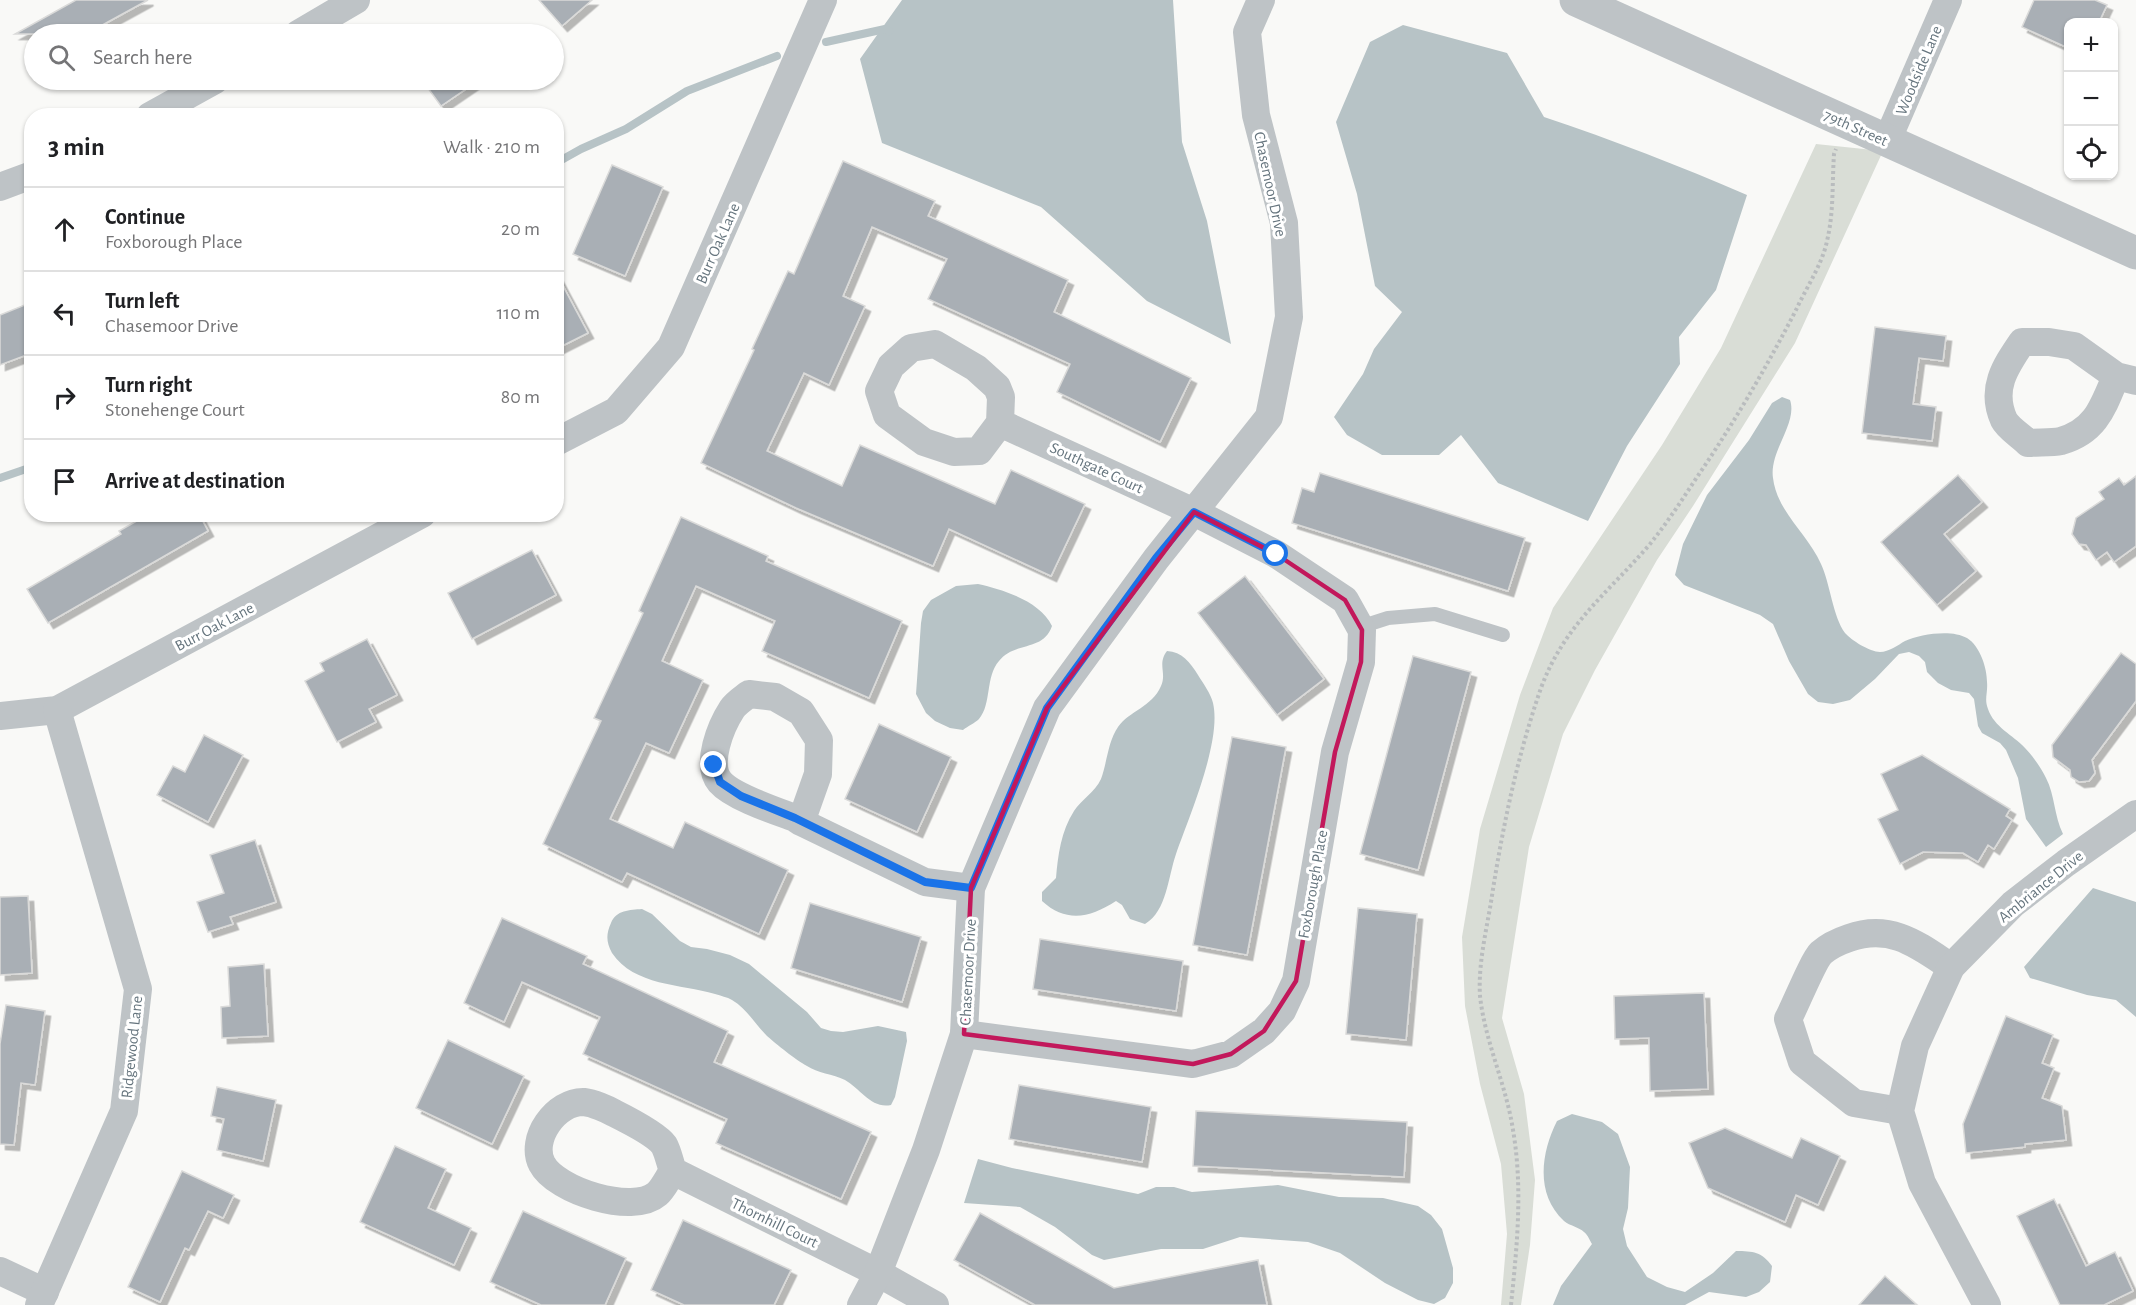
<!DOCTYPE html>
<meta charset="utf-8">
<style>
:root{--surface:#fff;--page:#f6f6f6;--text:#202124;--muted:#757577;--line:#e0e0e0}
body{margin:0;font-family:"Alegreya Sans",sans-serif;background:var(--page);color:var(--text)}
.controls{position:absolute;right:18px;top:18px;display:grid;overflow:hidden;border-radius:12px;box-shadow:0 2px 4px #0004}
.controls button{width:54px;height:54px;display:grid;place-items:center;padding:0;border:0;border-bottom:2px solid var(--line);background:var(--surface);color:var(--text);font:30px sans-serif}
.stop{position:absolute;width:18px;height:18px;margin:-14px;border:4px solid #1a73e8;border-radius:50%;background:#fff}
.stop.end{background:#1a73e8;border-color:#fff;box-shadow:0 2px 6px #0008}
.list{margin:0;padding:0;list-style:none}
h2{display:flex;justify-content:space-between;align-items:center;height:78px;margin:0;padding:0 24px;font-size:26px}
h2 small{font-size:20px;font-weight:400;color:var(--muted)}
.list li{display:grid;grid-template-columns:39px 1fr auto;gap:18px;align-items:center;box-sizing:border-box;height:84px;padding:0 24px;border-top:2px solid var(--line)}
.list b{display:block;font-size:22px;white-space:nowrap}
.list p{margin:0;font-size:20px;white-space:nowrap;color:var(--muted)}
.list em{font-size:20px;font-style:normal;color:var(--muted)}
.icon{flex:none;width:33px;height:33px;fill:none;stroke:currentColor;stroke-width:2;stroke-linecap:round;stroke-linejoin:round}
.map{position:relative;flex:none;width:2136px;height:1305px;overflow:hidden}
.search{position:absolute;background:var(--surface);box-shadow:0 2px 4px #0004;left:24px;top:24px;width:540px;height:66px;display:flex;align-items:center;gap:15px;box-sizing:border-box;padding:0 21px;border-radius:33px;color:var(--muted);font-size:22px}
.panel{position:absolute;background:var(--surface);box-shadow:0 2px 4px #0004;left:24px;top:108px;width:540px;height:414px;border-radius:24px}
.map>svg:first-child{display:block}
.green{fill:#d9ddd6}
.water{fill:#b7c3c6}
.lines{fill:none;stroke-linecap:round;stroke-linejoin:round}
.stream{stroke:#b7c3c6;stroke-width:8}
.building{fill:#a9afb5;stroke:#dadad9;stroke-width:1.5;filter:url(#shadow)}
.path{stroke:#b9bcbe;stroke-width:4;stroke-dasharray:3 3;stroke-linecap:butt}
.service{stroke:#bec3c6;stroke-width:14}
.minor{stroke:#bec3c6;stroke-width:28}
.tertiary{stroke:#bec3c6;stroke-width:33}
.route{stroke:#1a73e8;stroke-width:8}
.marked{fill:none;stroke:#c2185b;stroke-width:4.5;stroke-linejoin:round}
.labels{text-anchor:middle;stroke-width:6;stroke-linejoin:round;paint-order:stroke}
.street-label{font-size:16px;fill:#66757e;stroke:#fff}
</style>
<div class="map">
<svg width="2136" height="1305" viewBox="0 0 2136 1305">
<defs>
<filter id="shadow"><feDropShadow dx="5.5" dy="5.5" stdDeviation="0" flood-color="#0004"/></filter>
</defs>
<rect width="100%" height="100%" fill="#f9f9f7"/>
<path class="green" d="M1816,144L1883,151L1795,343L1693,506L1657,560L1595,670L1563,734L1529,847L1502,1018L1524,1094L1535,1180L1530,1245L1521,1305H1501L1507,1234L1501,1164L1480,1084L1465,1006L1462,937L1480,829L1520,695L1553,608L1662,445L1721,348Z"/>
<g class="water">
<path d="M902,0H1173L1182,142L1207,221L1231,344L1147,301L1041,207L882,143L860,59Z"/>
<path d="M1403,25L1507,53L1544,117C1613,140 1680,166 1747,195L1716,290L1679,337L1680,364L1627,446L1588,521L1498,483L1461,435L1439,455H1382L1347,435L1334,417L1363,374L1374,349L1402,312L1375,286L1357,194L1336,122L1370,42Z"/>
<path d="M1782,397L1790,400C1798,423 1769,451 1773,478C1777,512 1808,534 1821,564C1830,583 1833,617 1845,633C1851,640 1870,652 1880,652C1889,652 1898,645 1905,641C1920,634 1952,629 1967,638C1980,646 1987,668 1987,682C1988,693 1984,699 1988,709C1994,727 2013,735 2025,748C2033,756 2041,768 2046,778C2055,795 2054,816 2063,834L2046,847L2026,819L2018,778L2006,750L2000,743L1982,733L1978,726L1974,699L1969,693L1951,690L1938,683L1927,672L1925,662L1919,656L1909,652L1899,654L1875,679L1850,700L1833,704L1818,702L1808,694L1789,661L1773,624L1760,615L1684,585L1675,575L1683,544L1707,495L1749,440L1772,403Z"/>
<path d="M978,584C1004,590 1040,601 1052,626C1043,652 1015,641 999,661C985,677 992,704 979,719C975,723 968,726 963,730L950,728L935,721L926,713L916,694L921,623L923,611L931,600L956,586Z"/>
<path d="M1167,651C1182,652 1190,662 1198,675C1203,683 1211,694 1213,703C1222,741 1189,817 1176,854C1168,877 1167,911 1145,924L1130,919L1122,905L1116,901C1090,918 1066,923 1042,901V892L1056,878C1058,855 1061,831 1074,811C1081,800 1095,792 1101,779C1107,763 1108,741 1118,727C1129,711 1152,707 1161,686C1167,673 1157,664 1167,651Z"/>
<path d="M2093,888L2136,902V1017L2116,1000L2087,995L2030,978L2024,967Z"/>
<path d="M642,909L652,914L680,941L691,947L707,949L730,955L749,964L807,1012L821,1028L831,1031L843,1032L878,1026L906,1032L907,1041L895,1097L891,1105C871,1109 861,1089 845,1080C833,1074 817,1073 807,1066C796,1060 776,1044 767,1036C755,1024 747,1009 732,1000C727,997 721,996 715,994C681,984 634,986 612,953C606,942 606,934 611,923C616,910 630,910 642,909Z"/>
<path d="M1572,1114L1602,1122L1618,1134L1630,1167L1628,1208L1623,1229L1627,1246L1647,1277L1667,1287L1685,1292L1713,1273L1736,1251C1753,1251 1762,1252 1772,1266L1770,1282L1759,1292L1746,1297L1709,1292L1685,1305H1553L1561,1286L1592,1244C1590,1241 1588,1235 1584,1232C1579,1227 1570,1226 1564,1221C1535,1194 1541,1153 1557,1121Z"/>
<path d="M978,1159L1012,1168L1138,1194L1156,1187H1174L1192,1192L1278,1185L1339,1197L1383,1198L1418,1206L1431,1215L1442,1229L1453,1268V1283L1445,1298L1434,1304L1418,1300L1385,1283L1340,1253L1308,1242L1240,1237L1203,1249H1161L1104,1260L1092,1255L1055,1227L1020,1207L964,1203Z"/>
</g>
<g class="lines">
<g class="stream">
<path d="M826,42L885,29L889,31"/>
<path d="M556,163L581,149L626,129L687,91L777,56"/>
<path d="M0,478L32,467"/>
</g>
</g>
<g class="building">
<path d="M76,0H148L86,34H15Z"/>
<path d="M539,0H592L562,26Z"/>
<path d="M2034,0H2095L2107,5L2099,22H2068V48L2022,27Z"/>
<path d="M422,80H479L441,106Z"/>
<path d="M843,161L935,201L928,216L1068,280L1054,312L1191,378L1160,442L1057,392L1070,364L928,299L947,259L872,227L843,296L865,306L829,385L804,373L767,451L842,486L860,445L995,504L1011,470L1085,504L1051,576L949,529L933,566L796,508L701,463L754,350L752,349L788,271L794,274Z"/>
<path d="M612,165L663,187L625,276L573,254Z"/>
<path d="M556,273L588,333L556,349Z"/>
<path d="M32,302V353L0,365V315Z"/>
<path d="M1875,327L1946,336L1943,361L1919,358L1913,404L1936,407L1932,441L1862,433Z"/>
<path d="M1320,473L1525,538L1508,591L1292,523L1302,488L1314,492Z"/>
<path d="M1958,475L1982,502L1944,534L1976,571L1937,605L1881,542Z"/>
<path d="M2136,476V546L2114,562L2107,552L2096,560L2086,545L2079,544L2072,534L2076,518L2104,499L2099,492L2119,478L2124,485Z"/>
<path d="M149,514H199L208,531L48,623L27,589L121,534L119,531Z"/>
<path d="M681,517L768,556L766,561L902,621L869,698L762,651L775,621L696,586L662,661L703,680L669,753L646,743L610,819L673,848L685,822L788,870L759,934L627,873L622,882L543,844L601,721L594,718L643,613L639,611Z"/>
<path d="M532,550L556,595L472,639L448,593Z"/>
<path d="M1245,576L1324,679L1277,715L1198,613Z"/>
<path d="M367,639L397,695L369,709L376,722L337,742L305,681L324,671L320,663Z"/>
<path d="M2121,653L2136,664V701L2092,760L2095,773L2089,781L2079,782L2071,777L2070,770L2053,757L2052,745Z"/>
<path d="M1413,656L1471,672L1418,870L1360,854Z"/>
<path d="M879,724L951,757L917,832L845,799Z"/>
<path d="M204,735L243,755L208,822L157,795L173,766L185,772Z"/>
<path d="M1232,737L1286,747L1247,955L1193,945Z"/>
<path d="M1922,755L2010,809L2006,816L2012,820L1994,849L1988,845L1978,862L1963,853L1923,852L1900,864L1878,819L1898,810L1881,774Z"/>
<path d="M255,840L276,902L230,917L233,924L208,932L197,902L224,893L210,855Z"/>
<path d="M28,896L32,973L0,975V897Z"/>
<path d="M810,903L921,937L902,1002L791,968Z"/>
<path d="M1358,908L1417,914L1406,1040L1346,1034Z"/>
<path d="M502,918L587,956L583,964L728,1031L714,1062L871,1132L841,1199L716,1143L727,1119L583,1054L600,1017L522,982L504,1022L464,1003Z"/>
<path d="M1040,939L1183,961L1176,1011L1033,989Z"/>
<path d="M264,964L268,1036L222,1038L221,1007L230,1006L228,967Z"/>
<path d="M1704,993L1708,1089L1650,1091L1649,1038L1615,1039L1614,996Z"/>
<path d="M6,1005L45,1011L35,1085L21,1083L14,1145L0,1144V1044Z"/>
<path d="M2006,1016L2053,1035L2042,1063L2054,1068L2042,1098L2062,1106L2066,1140L2025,1144V1147L1966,1153L1963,1124Z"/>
<path d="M448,1040L524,1076L492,1144L416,1108Z"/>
<path d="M1019,1085L1151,1107L1142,1162L1009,1139Z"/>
<path d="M217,1087L276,1100L263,1161L217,1150L224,1119L211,1116Z"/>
<path d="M1196,1111L1407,1122L1404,1177L1193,1166Z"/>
<path d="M1725,1128L1792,1158L1801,1138L1840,1156L1818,1205L1796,1195L1785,1222L1708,1188L1689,1143Z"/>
<path d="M395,1146L446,1169L428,1208L471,1228L454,1265L360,1222Z"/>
<path d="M182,1171L234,1195L223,1218L208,1211L189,1250L185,1248L160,1302L128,1287Z"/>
<path d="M2054,1199L2086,1266L2115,1252L2133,1291L2104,1305H2060L2017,1216Z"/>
<path d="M523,1211L626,1258L605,1305H541L490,1282Z"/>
<path d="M980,1213L1114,1288L1258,1260L1267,1305H1035L954,1260Z"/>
<path d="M683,1220L791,1270L774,1305H684L651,1290Z"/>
<path d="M1885,1276L1917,1305H1859Z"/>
</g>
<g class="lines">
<path class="path" d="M1511,1305C1517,1247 1523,1188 1513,1130C1506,1084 1485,1042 1480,996C1478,965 1486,932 1491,902C1502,830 1517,757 1541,688C1564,625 1608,593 1650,544C1667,523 1682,500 1697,477C1734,423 1766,368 1796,310C1806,288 1822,265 1827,241C1834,212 1832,183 1834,154L1836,149"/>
<path class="service" d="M1360,627L1388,618L1435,614L1503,635"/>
<g class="minor">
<path d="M298,34L356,0"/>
<path d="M150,116L215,80"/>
<path d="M1887,141L1948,0"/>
<path d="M0,187L32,175"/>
<path d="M2116,376C2103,407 2096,431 2061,441C2051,443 2038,442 2028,443C2021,436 2008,428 2004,420C1990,389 2005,367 2022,342H2049L2074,346L2116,376L2136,381"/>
<path d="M556,442L616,411L671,347L823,0"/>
<path d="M0,716L57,710L422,514"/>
<path d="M801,822L818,774L819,740L801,712L775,697L749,694C744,698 736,703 732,709C721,726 705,764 720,782C733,797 776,811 795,818L801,822L925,882L971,888"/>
<path d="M964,1034L1193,1064L1231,1054L1264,1031L1282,1011L1296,981L1335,752L1361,662L1362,630L1360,627L1345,600L1276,554L1194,512L1000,423L979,451L954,452L924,442L887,415L879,391L891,366L911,348L935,344L976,368L997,387L1001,397L1000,423"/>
<path d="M1900,1111L1854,1103L1802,1062L1788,1019C1795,1006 1813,961 1821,953C1829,946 1840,941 1849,938C1891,923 1918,945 1951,967"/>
<path d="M673,1171C668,1178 663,1189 657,1194C633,1215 556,1191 542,1164C529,1139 556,1101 584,1102C593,1103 607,1109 614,1113C626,1119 657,1135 664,1145C668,1152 670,1163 673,1171L878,1273L935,1305"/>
<path d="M0,1271L45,1292"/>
<path d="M39,1305L124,1111L138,989L57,710"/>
<path d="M861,1305L878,1273L926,1150L964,1034L971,888L1047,708L1156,559L1269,417L1289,317L1284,223L1256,115L1247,32L1261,0"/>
<path d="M1987,1305L1922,1183L1900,1111L1915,1046L1951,967L2013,904L2066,863L2136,814"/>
</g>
<path class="tertiary" d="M1576,0L2136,253"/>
</g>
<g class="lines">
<path class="route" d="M714,765L720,782L741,796L795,818L925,882L971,888L1047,708L1156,558L1194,512L1276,554"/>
</g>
<path class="marked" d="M1194,512L1276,554L1345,600L1362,630L1361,662L1335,752L1296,981L1264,1031L1231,1054L1193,1064L964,1034L971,888L1047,708Z"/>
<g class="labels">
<g class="street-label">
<text transform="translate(1918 70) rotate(-67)" y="6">Woodside Lane</text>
<text transform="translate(1856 127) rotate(24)" y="6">79th Street</text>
<text transform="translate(1271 184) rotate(78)" y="6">Chasemoor Drive</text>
<text transform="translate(717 243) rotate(-66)" y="6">Burr Oak Lane</text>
<text transform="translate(1097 467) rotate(25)" y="6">Southgate Court</text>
<text transform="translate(214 626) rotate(-28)" y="6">Burr Oak Lane</text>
<text transform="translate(1312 884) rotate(-80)" y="6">Foxborough Place</text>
<text transform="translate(2040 886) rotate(-39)" y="6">Ambriance Drive</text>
<text transform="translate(967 972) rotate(-87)" y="6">Chasemoor Drive</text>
<text transform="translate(131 1047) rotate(-84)" y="6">Ridgewood Lane</text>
<text transform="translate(775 1222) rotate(26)" y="6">Thornhill Court</text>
</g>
</g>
</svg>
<div class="controls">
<button>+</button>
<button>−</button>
<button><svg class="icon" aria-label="locate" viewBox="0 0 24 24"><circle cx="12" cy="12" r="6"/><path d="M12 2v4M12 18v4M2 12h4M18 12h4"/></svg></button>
</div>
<div class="stop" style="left:1276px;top:554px"></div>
<div class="stop end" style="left:714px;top:765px"></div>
<div class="search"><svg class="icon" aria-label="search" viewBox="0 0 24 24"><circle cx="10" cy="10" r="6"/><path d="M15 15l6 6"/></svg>Search here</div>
<section class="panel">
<h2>3 min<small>Walk · 210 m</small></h2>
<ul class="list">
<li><svg class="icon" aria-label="ahead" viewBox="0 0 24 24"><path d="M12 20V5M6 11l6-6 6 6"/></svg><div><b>Continue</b><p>Foxborough Place</p></div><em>20 m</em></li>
<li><svg class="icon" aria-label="left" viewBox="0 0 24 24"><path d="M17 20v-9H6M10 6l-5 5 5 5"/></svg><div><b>Turn left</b><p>Chasemoor Drive</p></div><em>110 m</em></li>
<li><svg class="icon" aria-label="right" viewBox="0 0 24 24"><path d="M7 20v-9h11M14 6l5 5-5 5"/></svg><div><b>Turn right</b><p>Stonehenge Court</p></div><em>80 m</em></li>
<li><svg class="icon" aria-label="arrive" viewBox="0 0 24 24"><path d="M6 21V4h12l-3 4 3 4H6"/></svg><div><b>Arrive at destination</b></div></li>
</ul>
</section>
</div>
